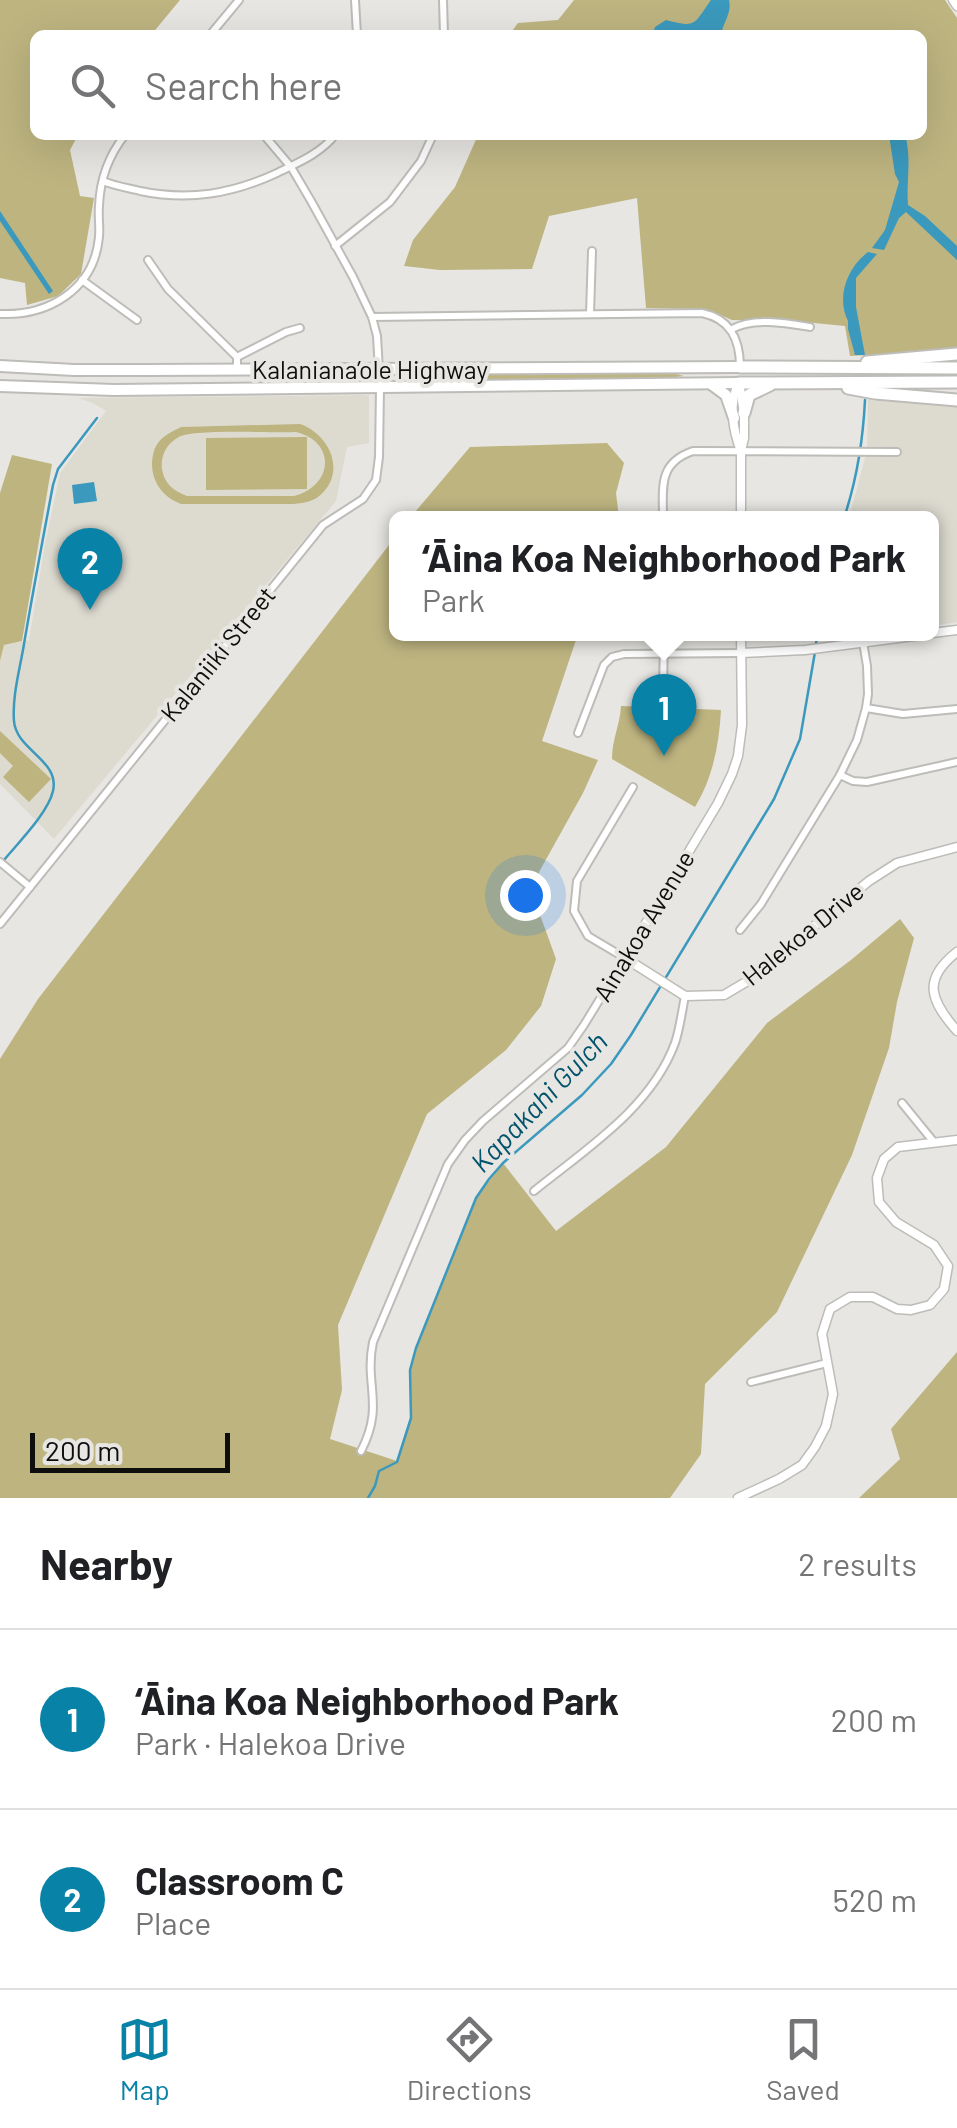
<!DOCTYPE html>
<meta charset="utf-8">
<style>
:root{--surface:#fff;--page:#f6f6f6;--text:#202124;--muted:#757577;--line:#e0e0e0;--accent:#0882a7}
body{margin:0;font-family:Barlow,sans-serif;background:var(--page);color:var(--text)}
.scale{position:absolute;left:30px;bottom:25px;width:200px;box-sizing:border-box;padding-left:10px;border:5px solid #0e0e0d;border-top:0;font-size:28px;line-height:35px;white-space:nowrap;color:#0e0e0d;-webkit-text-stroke:8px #e7e6e2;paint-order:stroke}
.you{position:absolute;left:525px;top:895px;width:35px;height:35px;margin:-25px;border:8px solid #fff;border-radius:50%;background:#1a73e8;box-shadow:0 0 0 15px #1a73e833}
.badge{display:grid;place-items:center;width:65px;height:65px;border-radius:50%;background:var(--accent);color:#fff;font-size:32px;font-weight:700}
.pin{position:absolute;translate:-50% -82px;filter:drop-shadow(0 2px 5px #0008)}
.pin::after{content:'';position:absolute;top:52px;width:35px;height:30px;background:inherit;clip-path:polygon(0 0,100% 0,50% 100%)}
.popup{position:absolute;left:389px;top:511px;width:550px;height:130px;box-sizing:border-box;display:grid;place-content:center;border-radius:15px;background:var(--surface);filter:drop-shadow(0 2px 8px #0005);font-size:32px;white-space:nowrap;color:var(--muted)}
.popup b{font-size:38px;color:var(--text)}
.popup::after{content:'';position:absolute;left:50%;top:100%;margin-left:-20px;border:20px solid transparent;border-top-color:var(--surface)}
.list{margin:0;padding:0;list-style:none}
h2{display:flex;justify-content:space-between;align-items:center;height:130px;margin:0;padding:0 40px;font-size:42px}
h2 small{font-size:32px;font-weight:400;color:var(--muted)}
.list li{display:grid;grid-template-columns:65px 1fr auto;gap:30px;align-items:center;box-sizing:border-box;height:180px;padding:0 40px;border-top:2px solid var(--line)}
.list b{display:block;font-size:38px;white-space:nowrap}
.list p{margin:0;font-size:32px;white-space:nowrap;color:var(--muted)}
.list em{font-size:32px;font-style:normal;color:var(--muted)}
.icon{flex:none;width:55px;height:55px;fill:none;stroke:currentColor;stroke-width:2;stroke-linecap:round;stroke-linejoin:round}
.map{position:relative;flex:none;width:957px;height:1498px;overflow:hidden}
.search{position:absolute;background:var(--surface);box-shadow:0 10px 40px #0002;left:30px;right:30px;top:30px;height:110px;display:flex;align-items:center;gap:25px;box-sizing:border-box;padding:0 35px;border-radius:15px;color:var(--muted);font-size:38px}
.sheet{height:490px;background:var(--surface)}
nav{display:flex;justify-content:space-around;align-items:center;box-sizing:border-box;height:140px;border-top:2px solid var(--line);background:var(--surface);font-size:28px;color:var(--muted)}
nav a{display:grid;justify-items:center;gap:5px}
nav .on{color:var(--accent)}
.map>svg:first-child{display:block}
.built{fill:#dddbd0}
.green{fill:#bdb480;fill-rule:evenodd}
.water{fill:#3b99bd}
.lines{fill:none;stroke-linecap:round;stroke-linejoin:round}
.stream{stroke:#3b99bd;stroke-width:2.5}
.minor-casing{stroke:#bdbcb8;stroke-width:10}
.tertiary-casing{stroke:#bdbcb8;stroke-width:11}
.trunk-casing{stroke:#bdbcb8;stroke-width:14}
.motorway-casing{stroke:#bdbcb8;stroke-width:15}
.minor{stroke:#fff;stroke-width:6}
.tertiary{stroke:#fff;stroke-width:8}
.trunk{stroke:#fff;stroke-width:10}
.motorway{stroke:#fff;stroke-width:11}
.labels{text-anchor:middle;stroke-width:8;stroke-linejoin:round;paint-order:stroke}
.street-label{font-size:25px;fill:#0e0e0d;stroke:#e7e6e2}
.water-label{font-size:28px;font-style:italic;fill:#02536d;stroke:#e7e6e2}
</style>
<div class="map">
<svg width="957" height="1498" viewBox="0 0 957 1498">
<rect width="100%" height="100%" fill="#e7e6e2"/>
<g class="built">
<path d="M369,395V443L347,447L336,501L54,839L0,784V661L4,645L29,640L45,544L60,473L106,411L93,403L78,398Z"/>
<path d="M868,400L957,407V622L932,626V518H849L867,451Z"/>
</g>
<g class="green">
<path d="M0,0H180L151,35H35V135H78L70,150L80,196L94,198L81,274L58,296L27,305L25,283L0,278Z"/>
<path d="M574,0H945L957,18V350L850,356L845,326L783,320H732L706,309L646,308L637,198L549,216L532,269L440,270L404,266L413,240L455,187L478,135H922V35H509L518,23L558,20Z"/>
<path d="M636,372L672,373L684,376L667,378L453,380L460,376L506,373Z"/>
<path d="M300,424C330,434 348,474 318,497C311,502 302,503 294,504H181C158,496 146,472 155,448C160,437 171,432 181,427ZM296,432C337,442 333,486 294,496H187C174,491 164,484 162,469C160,456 167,443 179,437C193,429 274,433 296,432Z"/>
<path d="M307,437V489L206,490V438Z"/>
<path d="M607,443L624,463L616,493L619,518H410L470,447Z"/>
<path d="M12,455L52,464L22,641L4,645L0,661V493Z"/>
<path d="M396,536L397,634H578L542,741L598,760L583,793L539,872V912L556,959L541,1006L506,1050L427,1114L338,1325L342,1390L330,1439L397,1461L411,1418L410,1370L416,1347L476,1198L503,1163L556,1231L666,1147L767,1023L851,960L900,919L914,938L897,1002L889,1048L852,1155L777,1312L705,1384L701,1454L670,1498H0V1059L38,999Z"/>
<path d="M621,706L721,710C719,745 713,777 695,807L612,759C612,739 620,725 621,706Z"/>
<path d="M0,731L51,779L29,802L3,777L13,766L0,753Z"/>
<path d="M957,1352V1498H859L900,1459L891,1429Z"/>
</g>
<g class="water">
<path d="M711,0H729C732,14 723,22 721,35H652L655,27L666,20C697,28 693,25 711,0Z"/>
<path d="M889,135H905C912,158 906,181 908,205L925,216L957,246V260L906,212L899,218L884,250L872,248L885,230L899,182L895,174Z"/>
<path d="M0,211L53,291L49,294L0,221Z"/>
<path d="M868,252L877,254L856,278V307L865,355H855L848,329V321C836,297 847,268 868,252Z"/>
<path d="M94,482L97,501L74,504L72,485Z"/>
</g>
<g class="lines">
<g class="stream">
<path d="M844,518C857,479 863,441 865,400"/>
<path d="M816,644L817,634"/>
<path d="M4,860C18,843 48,813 53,791C60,760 16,750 14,721C12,696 20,669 24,644C33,591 43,538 53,485L58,469L97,418"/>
<path d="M368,1498L375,1486L379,1471L397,1462L411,1418L410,1370L416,1348L476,1198L489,1179L503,1163L582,1095L611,1064L631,1035L774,799L800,739L815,652"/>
</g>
<g class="minor-casing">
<g id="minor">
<path d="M355,0L357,35"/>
<path d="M443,0L444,35"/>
<path d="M210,35L239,0"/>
<path d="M103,181C115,186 128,188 140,191C189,201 232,194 277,173C297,163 320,154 335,135"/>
<path d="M335,246L390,202L421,161L433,135"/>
<path d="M148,260L168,289L237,357V370"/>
<path d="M82,280L137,320"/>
<path d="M0,314C48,316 94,290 99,237C100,227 98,216 99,206C100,180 109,155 125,135"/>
<path d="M590,314L592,251"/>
<path d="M372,317L702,313C731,319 740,340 740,367"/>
<path d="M732,329C753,317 786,323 810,327"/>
<path d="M237,357L286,332L300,328"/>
<path d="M663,518C663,487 658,463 693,451L897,452"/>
<path d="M663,695L664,634"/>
<path d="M866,708L903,714L957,709"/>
<path d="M578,733L604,665L612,657L624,654L741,653"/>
<path d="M840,775L853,781L867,782L957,762"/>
<path d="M0,862L30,887"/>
<path d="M0,924L323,525L363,499L376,480L379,457L380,388L377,336L372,317L353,277L311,201L291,167L264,135"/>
<path d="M740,930L761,904L840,775L857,740L866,708L868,694L867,666L863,642"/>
<path d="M902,1103L933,1141"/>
<path d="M534,1191C586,1149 651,1108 675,1043C680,1028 682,1011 685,996"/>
<path d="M751,1382L827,1363"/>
<path d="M361,1451C385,1405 364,1385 373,1342L448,1164L465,1140L483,1121L568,1048L584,1025L625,958L588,936L574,911L577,881L633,787"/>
</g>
</g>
<g class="tertiary-casing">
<g id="tertiary">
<path d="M953,0L957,6"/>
<path d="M739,382L744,413V438L741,451V518"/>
<path d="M739,383C728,401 733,431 741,451"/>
<path d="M932,633L957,630"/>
<path d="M741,634L742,725L738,756L732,774L718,803L625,958L685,996L724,995L746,982L869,881L897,863L957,847"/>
<path d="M741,653L805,650L929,634"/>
<path d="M957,952C921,980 931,1001 957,1031"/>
<path d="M738,1498L779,1479L802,1465L815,1447L826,1426L833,1394L822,1334L830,1309L850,1297H873L897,1309L911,1310L930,1305L944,1289L948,1266L934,1245L896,1222L879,1202L877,1178L884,1159L898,1147L957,1140"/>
</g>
</g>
<g class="trunk-casing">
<g id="trunk">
<path d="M0,366L74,370H145L740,367"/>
<path d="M711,384L726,395L734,418"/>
<path d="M0,386L114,390L739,383"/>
</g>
</g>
<g class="motorway-casing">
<g id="motorway">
<path d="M867,362L957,354"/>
<path d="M740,367L957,368"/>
<path d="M739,383L957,382"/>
<path d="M848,388L875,393L957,400"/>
<path d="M744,413L749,395L770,385"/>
</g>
</g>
<use href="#minor" class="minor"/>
<use href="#tertiary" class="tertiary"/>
<use href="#trunk" class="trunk"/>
<use href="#motorway" class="motorway"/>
</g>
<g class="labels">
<g class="street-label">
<text x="370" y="379">Kalaniana’ole Highway</text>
<text transform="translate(218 654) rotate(-51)" y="9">Kalaniiki Street</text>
<text transform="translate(644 926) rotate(-59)" y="9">Ainakoa Avenue</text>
<text transform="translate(803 934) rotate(-39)" y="9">Halekoa Drive</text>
</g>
<g class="water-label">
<text transform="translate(539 1102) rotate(-46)" y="10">Kapakahi Gulch</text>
</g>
</g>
</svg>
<div class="scale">200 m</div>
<div class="you"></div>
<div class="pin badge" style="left:664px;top:756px">1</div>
<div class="popup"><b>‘Āina Koa Neighborhood Park</b>Park</div>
<div class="pin badge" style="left:90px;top:610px">2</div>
<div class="search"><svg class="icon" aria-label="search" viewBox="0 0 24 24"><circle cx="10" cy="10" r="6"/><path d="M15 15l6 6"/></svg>Search here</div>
</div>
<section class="sheet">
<h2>Nearby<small>2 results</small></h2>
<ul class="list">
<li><span class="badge">1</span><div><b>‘Āina Koa Neighborhood Park</b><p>Park · Halekoa Drive</p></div><em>200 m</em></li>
<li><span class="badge">2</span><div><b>Classroom C</b><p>Place</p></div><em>520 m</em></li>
</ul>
</section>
<nav>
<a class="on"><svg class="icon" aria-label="map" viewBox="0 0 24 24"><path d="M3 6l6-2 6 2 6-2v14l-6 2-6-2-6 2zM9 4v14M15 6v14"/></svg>Map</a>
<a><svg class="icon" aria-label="directions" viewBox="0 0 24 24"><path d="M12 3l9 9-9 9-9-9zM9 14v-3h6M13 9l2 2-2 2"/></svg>Directions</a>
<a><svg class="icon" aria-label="saved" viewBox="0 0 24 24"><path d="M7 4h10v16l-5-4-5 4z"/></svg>Saved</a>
</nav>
